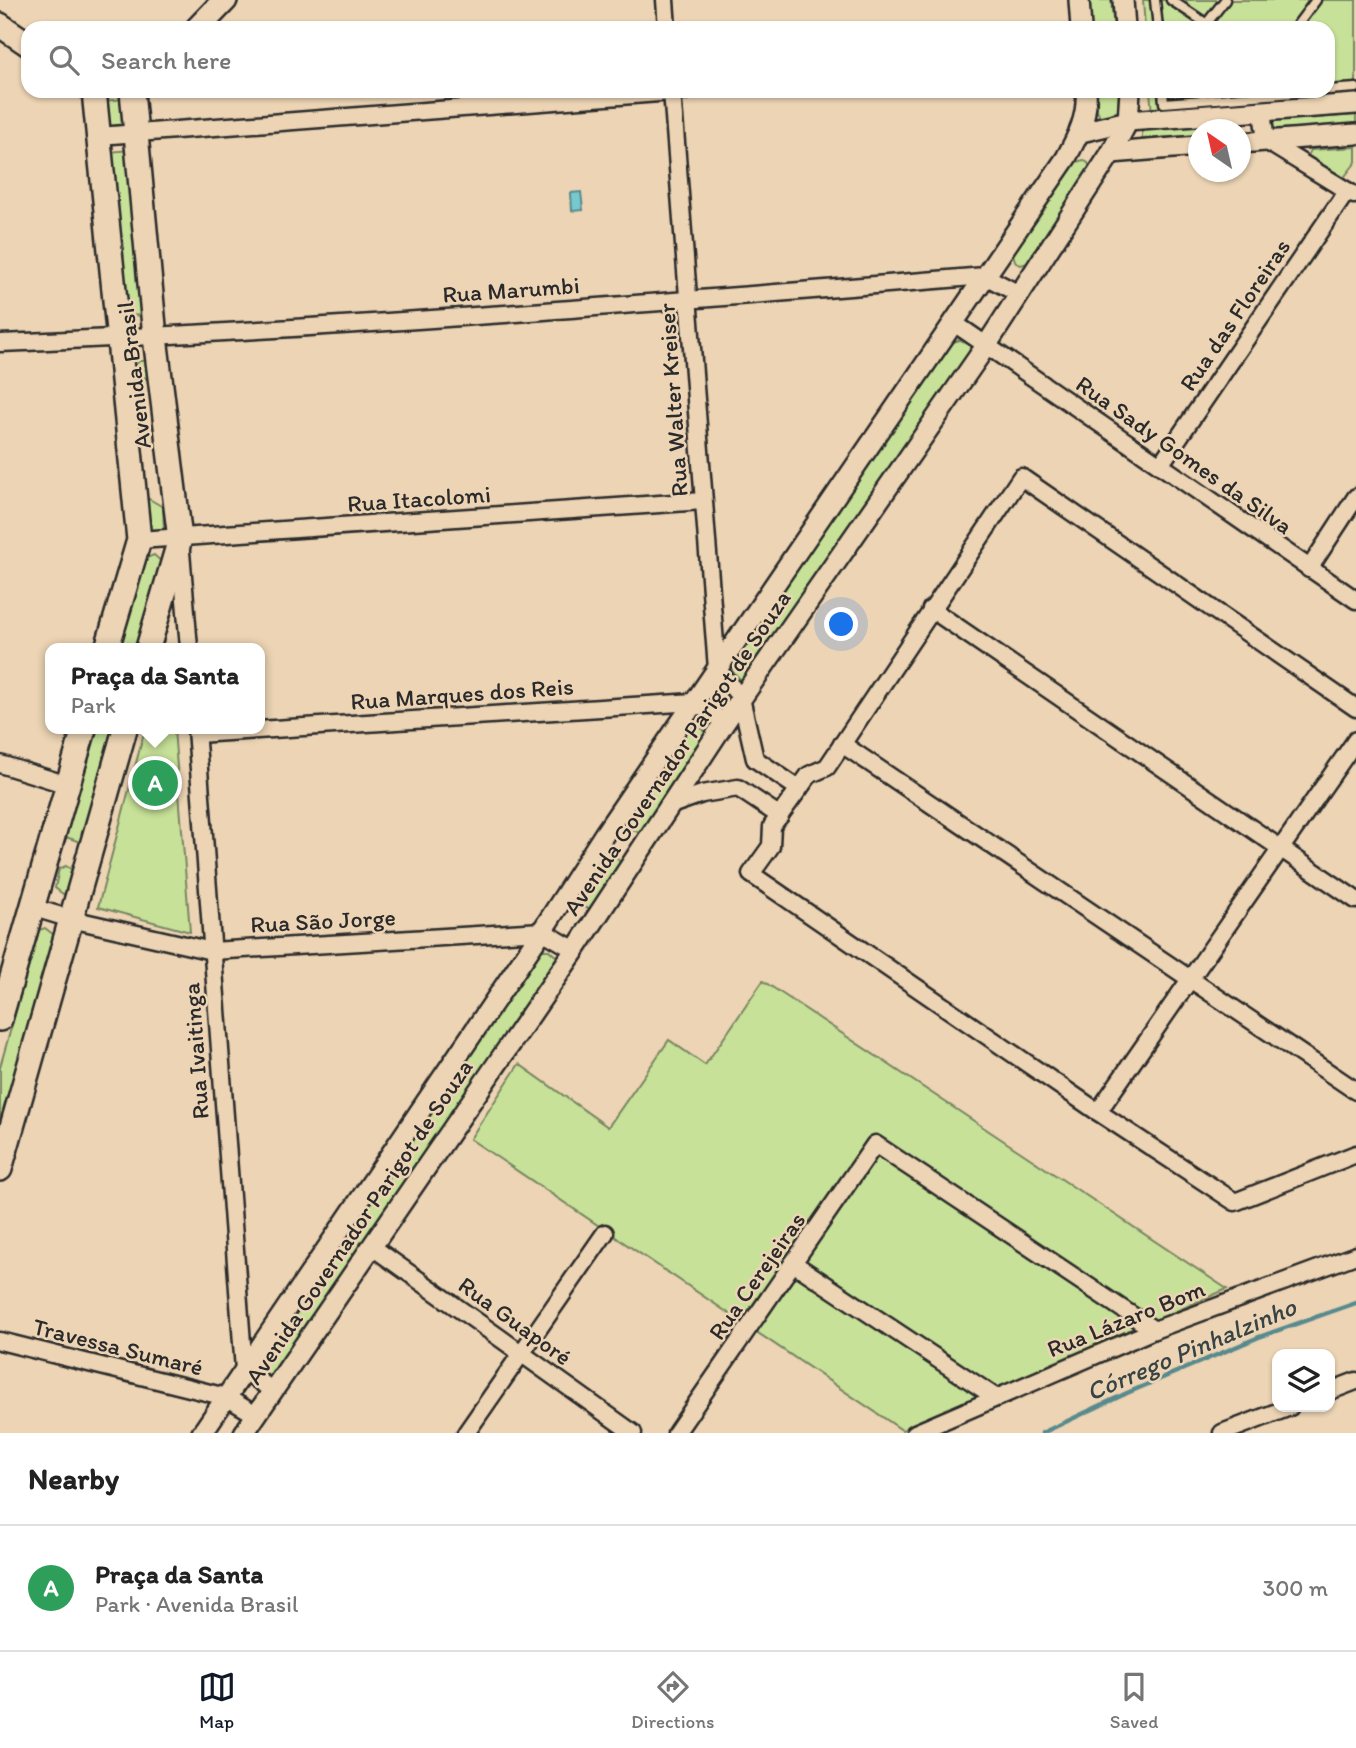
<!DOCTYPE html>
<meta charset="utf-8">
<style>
:root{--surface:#fff;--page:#f6f6f6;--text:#222;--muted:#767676;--line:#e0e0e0;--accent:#111827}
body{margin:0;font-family:Itim,sans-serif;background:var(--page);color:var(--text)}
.controls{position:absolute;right:21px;bottom:21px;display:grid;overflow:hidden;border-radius:14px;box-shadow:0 2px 5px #0004}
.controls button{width:63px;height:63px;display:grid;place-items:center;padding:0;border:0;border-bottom:2px solid var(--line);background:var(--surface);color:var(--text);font:35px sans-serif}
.compass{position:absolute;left:1188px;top:119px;width:63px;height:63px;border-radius:50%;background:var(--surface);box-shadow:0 2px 5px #0004;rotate:326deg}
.you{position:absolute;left:842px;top:625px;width:24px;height:24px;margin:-18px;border:5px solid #fff;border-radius:50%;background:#1a73e8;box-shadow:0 0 0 10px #1a73e833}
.badge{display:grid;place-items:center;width:46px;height:46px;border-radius:50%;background:var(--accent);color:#fff;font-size:23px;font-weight:700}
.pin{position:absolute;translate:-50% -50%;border:4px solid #fff;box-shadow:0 2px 7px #0006}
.popup{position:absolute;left:45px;top:643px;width:220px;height:91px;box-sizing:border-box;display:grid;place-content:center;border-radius:14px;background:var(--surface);filter:drop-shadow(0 2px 5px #0005);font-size:23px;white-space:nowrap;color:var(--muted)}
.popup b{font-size:26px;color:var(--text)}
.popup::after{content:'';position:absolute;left:50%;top:100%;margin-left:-14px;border:14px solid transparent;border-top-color:var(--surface)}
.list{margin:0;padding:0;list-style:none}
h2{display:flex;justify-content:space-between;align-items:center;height:91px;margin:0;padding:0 28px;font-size:30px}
h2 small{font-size:23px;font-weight:400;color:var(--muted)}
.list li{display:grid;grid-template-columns:46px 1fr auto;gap:21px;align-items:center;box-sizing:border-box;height:126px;padding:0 28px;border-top:2px solid var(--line)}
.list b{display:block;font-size:26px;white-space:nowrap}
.list p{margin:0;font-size:23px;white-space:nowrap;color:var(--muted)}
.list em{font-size:23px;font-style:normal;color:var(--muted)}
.icon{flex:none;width:38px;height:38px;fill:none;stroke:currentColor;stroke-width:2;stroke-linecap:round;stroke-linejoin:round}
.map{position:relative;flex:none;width:1356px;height:1433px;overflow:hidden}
.search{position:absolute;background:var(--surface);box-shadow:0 2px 5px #0004;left:21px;right:21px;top:21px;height:77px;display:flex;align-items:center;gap:18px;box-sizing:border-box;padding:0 24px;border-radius:21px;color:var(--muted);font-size:26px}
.sheet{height:217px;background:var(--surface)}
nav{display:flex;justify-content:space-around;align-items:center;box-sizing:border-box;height:98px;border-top:2px solid var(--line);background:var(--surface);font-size:19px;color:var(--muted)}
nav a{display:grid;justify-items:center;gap:4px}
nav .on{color:var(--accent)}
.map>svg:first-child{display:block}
.green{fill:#c7e198;stroke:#798662;stroke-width:2}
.water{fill:#78c9cf;stroke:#598a8d;stroke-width:2}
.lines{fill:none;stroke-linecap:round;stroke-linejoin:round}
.stream{stroke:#598a8d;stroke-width:4.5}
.service-casing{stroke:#2b2b2b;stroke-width:13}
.minor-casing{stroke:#2b2b2b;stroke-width:21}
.tertiary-casing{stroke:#2b2b2b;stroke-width:24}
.secondary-casing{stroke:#2b2b2b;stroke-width:28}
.service{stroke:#ecd4b4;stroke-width:8}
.minor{stroke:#ecd4b4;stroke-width:16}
.tertiary{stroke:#ecd4b4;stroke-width:19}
.secondary{stroke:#ecd4b4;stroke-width:23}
.labels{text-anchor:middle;stroke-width:5;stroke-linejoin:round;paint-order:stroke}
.street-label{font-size:24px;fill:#2b2b2b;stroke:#ecd4b4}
.water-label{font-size:26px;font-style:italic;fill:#374344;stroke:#ecd4b4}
</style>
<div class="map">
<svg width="1356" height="1433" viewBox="0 0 1356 1433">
<rect width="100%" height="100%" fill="#ecd4b4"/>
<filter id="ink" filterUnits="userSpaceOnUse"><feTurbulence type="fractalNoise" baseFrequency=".0143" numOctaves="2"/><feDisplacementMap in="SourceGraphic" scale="14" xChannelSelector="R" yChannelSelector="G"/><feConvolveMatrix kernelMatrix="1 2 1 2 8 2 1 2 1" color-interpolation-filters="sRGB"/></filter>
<g filter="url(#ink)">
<g class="green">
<path d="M1089,0H1111L1114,28H1091Z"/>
<path d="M1143,0H1356V95L1152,113L1150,91H1328V28H1145Z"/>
<path d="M1096,91H1119L1118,113L1101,118L1097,110Z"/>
<path d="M124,99L126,125L106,127L103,101Z"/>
<path d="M1356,115V124L1268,130L1267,121Z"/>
<path d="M1231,123L1232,129L1198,130V135L1142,139V130Z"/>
<path d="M1356,147V162L1342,180L1307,157L1311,150Z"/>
<path d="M129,150L144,315L126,316L110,152Z"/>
<path d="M1083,160L1088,163L1092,173L1031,262L1021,265L1016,263L1012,252L1073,163Z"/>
<path d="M960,340L966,341L970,346L969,356L748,678L741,680L732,671L735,662L949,346L953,342Z"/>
<path d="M139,361H147L151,381L135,373L134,367Z"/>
<path d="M144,496L163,507L164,531L156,536L148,531Z"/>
<path d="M154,555L163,563L139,648H119L144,559Z"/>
<path d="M698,726L704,730L707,738L646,830L639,833L632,829L629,820L689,728Z"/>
<path d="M97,729H116L83,843L66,837Z"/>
<path d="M145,729H174L190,932L98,907Z"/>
<path d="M606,854C615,854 618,858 622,866L593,908H584L576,904L575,896Z"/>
<path d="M66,866L74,871L67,893L63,894L55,888L59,869Z"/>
<path d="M45,928L54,935L0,1124V1067L39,930Z"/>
<path d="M541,950H549L558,958L273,1379C264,1379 261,1374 259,1366Z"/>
<path d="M763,981L1227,1289L902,1430L470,1139L519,1064L608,1127L669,1040L705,1065Z"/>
</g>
<path class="water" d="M581,192L583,210L572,211L571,193Z"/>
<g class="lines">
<path class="stream" d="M1042,1433L1127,1393L1259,1337L1356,1303"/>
<g class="service-casing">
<g id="service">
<path d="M1155,0L1158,28"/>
<path d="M1171,0L1213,28"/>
<path d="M1203,28L1225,0"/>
<path d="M1295,28L1316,0"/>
<path d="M1328,90L1356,88"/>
<path d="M1163,91L1164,103L1319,91"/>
</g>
</g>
<g class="minor-casing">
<g id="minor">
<path d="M665,0L667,28"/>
<path d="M672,91L717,669L741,698L755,759L799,789"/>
<path d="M1262,112L1266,141L1354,195"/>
<path d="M99,136L685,91"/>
<path d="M954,323L1356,600"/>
<path d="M0,343C329,330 657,303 985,276L1019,294"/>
<path d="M1160,465L1347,191"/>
<path d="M139,540L703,501"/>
<path d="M181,552L189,648"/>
<path d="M1309,569L1356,497"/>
<path d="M931,609L1356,900"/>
<path d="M1356,708L1021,477L827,767L809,775L772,826L771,846L751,874L1098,1112L1235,1202L1356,1154"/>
<path d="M196,729L244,1370L273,1391"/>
<path d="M197,734L694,702L725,722"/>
<path d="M842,744L1356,1091"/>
<path d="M0,764L68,785"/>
<path d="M668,806L702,794L738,788L780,816"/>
<path d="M31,907L71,919L212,951L542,931L575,950"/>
<path d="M1098,1112L1356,740"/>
<path d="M371,1246L633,1433"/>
<path d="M793,1263L995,1397"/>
<path d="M0,1341L226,1397L256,1415"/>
<path d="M1330,1391L1356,1381"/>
<path d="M466,1433L605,1233"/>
<path d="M676,1433L875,1144L1154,1330"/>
<path d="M915,1433L1154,1330L1356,1255"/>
<path d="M1222,1433L1290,1407"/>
</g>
</g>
<g class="tertiary-casing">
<g id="tertiary">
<path d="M1079,0L1081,28"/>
<path d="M1123,0L1125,28"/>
<path d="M1081,132L1128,121L1356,104"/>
<path d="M1240,143L1356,134"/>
<path d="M1111,153L1198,146"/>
<path d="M202,1433L542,931L605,833L1066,158C1078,136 1088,117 1086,91"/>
<path d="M244,1433L575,950L725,722L986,346L1111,153L1128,121L1130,91"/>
</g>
</g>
<g class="secondary-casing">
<g id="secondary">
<path d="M0,25L28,44"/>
<path d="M198,28L225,0"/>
<path d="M94,91L139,540L107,648"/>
<path d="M132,91L155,337L180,539L148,648"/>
<path d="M0,1019L84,729"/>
<path d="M0,1169L125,729"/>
</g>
</g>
<use href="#service" class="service"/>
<use href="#minor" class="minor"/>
<use href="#tertiary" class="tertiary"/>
<use href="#secondary" class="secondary"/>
</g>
</g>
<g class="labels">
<g class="street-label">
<text transform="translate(511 290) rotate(-4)" y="8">Rua Marumbi</text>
<text transform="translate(1235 315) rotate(-56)" y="8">Rua das Floreiras</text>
<text transform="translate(134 375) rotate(-97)" y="8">Avenida Brasil</text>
<text transform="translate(673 400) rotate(-94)" y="8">Rua Walter Kreiser</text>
<text transform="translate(1184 455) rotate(35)" y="8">Rua Sady Gomes da Silva</text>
<text transform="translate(419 499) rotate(-4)" y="8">Rua Itacolomi</text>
<text transform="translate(462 694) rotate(-4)" y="8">Rua Marques dos Reis</text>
<text transform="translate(677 753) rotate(-56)" y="8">Avenida Governador Parigot de Souza</text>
<text transform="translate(323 921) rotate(-3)" y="8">Rua São Jorge</text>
<text transform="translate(196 1051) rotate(-94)" y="8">Rua Ivaitinga</text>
<text transform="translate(359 1222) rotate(-56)" y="8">Avenida Governador Parigot de Souza</text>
<text transform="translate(757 1276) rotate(-55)" y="8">Rua Cerejeiras</text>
<text transform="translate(1126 1319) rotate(-22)" y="8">Rua Lázaro Bom</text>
<text transform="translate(515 1321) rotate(36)" y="8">Rua Guaporé</text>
<text transform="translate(118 1347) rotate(14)" y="8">Travessa Sumaré</text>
</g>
<g class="water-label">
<text transform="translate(1191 1349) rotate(-23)" y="9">Córrego Pinhalzinho</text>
</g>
</g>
</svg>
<div class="controls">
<button><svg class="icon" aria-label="layers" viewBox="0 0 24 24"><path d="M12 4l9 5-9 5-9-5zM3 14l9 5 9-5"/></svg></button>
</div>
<svg class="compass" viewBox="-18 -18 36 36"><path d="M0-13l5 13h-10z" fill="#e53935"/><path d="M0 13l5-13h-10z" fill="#767676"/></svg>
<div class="you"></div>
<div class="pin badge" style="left:155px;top:783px;background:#2e9e5b">A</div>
<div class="popup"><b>Praça da Santa</b>Park</div>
<div class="search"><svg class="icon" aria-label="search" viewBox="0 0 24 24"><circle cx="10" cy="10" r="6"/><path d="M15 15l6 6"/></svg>Search here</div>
</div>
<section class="sheet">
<h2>Nearby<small></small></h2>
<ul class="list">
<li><span class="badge" style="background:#2e9e5b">A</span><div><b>Praça da Santa</b><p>Park · Avenida Brasil</p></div><em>300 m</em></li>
</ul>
</section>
<nav>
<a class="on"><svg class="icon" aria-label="map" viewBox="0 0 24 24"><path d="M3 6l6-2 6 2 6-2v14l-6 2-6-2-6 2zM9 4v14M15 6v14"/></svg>Map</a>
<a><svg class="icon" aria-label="directions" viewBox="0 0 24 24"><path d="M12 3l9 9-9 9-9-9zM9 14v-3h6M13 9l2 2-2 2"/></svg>Directions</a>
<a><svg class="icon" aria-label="saved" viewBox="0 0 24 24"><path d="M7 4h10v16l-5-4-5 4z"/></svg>Saved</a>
</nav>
